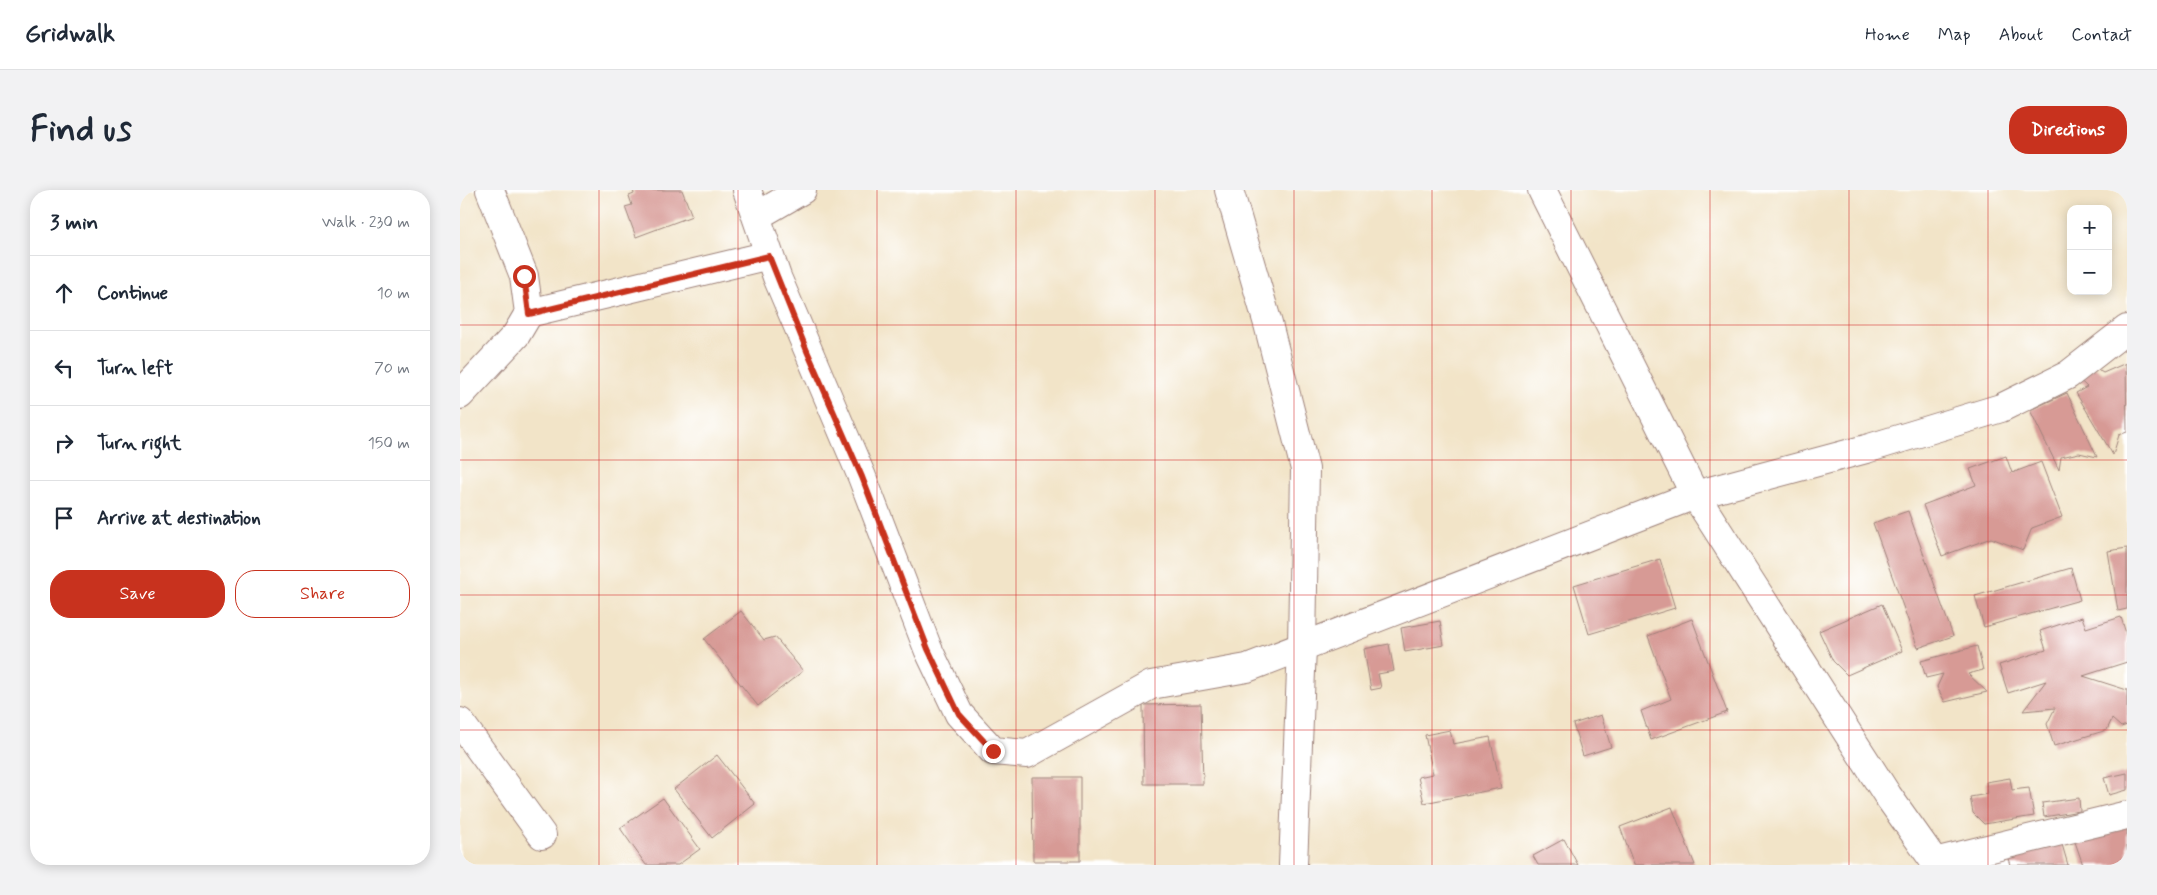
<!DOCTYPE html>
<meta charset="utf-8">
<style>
:root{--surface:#fff;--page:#f2f2f3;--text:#1f2937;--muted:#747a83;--line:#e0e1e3;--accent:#c8321e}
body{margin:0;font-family:Mynerve,sans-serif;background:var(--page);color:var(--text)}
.controls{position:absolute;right:15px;top:15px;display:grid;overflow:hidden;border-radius:10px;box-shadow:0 2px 12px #0003}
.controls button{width:45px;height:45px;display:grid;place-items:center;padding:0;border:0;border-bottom:1px solid var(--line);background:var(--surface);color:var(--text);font:25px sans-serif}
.stop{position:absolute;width:15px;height:15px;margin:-11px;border:4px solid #c8321e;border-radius:50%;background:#fff}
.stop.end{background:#c8321e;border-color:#fff;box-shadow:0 1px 5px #0008}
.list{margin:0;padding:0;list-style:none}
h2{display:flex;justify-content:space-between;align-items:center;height:65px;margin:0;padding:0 20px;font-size:21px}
h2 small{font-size:16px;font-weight:400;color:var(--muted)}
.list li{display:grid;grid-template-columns:32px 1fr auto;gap:15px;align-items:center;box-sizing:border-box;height:75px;padding:0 20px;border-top:1px solid var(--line)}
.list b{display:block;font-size:19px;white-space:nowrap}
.list em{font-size:16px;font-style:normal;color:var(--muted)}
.actions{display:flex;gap:10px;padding:15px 20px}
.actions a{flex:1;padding:11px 0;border:1px solid var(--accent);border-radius:20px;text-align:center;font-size:18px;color:var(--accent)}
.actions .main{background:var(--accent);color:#fff}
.icon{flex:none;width:28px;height:28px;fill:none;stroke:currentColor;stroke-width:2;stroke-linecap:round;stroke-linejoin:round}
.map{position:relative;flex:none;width:1667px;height:675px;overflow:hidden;border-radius:20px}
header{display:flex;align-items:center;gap:30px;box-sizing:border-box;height:70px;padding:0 25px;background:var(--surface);border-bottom:1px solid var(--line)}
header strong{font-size:24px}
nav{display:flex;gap:28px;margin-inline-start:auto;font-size:18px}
.intro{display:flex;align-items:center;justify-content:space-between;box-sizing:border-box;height:120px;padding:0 30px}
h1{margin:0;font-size:35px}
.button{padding:12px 22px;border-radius:20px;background:var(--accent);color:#fff;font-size:18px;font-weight:700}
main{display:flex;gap:30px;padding:0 30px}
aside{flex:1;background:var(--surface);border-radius:20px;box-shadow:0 2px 12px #0003}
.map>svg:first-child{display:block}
.building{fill:#d79a95}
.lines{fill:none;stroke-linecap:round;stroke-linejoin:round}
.street-casing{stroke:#9e827a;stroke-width:30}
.street{stroke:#fff;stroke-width:28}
.route{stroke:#c8321e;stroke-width:6}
.grid{fill:none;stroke:#d62828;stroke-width:1;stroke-opacity:0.55}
</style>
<header>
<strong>Gridwalk</strong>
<nav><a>Home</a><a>Map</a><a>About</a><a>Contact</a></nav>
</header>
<div class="intro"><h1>Find us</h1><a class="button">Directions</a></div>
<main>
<aside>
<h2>3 min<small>Walk · 230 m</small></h2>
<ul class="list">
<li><svg class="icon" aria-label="ahead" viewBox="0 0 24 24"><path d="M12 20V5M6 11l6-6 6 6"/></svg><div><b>Continue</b></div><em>10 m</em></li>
<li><svg class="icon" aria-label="left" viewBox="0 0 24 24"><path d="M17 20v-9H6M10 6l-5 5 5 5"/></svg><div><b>Turn left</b></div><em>70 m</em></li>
<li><svg class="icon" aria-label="right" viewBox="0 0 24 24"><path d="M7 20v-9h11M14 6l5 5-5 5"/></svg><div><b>Turn right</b></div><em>150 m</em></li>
<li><svg class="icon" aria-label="arrive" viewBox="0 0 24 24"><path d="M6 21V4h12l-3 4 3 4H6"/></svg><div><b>Arrive at destination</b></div></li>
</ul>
<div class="actions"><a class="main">Save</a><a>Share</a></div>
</aside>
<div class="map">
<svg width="1667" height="675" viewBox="0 0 1667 675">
<rect width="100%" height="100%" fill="#fff"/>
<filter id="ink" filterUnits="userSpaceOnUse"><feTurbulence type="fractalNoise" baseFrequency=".02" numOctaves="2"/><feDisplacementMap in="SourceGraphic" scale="10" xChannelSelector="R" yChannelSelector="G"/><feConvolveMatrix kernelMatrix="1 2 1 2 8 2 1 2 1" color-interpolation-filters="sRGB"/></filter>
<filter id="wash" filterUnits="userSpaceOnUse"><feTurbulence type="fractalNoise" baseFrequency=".0096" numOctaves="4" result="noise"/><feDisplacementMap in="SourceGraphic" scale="20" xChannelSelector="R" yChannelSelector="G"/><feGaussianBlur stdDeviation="1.12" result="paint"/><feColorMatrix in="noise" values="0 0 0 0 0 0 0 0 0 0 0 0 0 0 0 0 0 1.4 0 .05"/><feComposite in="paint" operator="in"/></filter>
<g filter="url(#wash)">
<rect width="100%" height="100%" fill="#f2e4c8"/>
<g id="blocks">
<g class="building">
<path d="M173,0H222L232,26L176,47L165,17L172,15L169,6L174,4Z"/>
<path d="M1666,173L1667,242L1659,245L1653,265L1616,203L1627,197L1611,182L1632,176L1643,183Z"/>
<path d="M1607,203L1637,267L1619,263L1601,267L1599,280L1570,220Z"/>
<path d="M1546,266L1552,283L1581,272L1602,327L1572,338L1563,360L1531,348L1482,366L1463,315L1516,295L1510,279Z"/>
<path d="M1448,321L1493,446L1458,458L1413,333Z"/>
<path d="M1667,358V419L1658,421L1648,361Z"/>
<path d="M1200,369L1215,418L1129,444L1114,395Z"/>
<path d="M1611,378L1620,410L1524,437L1515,406Z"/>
<path d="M1422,414L1442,461L1387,485L1373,471L1359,441Z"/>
<path d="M281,421L304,450L315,447L343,481L298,516L244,449Z"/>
<path d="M1622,427L1626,438L1661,427L1667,447V472L1623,486L1667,500V535L1661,537L1652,529L1647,540L1594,556L1587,534L1595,518L1563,521L1586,491L1548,503L1539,475L1586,460L1580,441Z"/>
<path d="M1232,429L1267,522L1191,550L1181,521L1211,509L1188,446Z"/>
<path d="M980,431L984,455L945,462L941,438Z"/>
<path d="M929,454L934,481L918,484L921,498L911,500L904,459Z"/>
<path d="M1517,456L1523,480L1508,484L1527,502L1485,512L1477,497L1483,484L1466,488L1461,471Z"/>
<path d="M741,514L743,594H684L683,515Z"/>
<path d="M1141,525L1151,557L1123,566L1113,534Z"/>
<path d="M990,540L993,554L1030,547L1041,598L964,613L958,587L973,584L965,545Z"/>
<path d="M257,565L295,614L252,648L214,599Z"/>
<path d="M1667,583V600L1649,605L1644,588Z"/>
<path d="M572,587H620V671H573Z"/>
<path d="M1550,588L1552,600L1569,598L1574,626L1524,634L1513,623L1510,607L1528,604L1526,592Z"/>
<path d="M203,608L240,659L218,675H186L160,638Z"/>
<path d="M1619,608L1620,621L1584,627L1582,613Z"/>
<path d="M1212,617L1235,675H1174L1160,637Z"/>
<path d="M1667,634V675H1623L1613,646Z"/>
<path d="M1104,649L1118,675H1078L1073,666Z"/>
<path d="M1601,651L1608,675H1550L1547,665Z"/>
</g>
</g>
</g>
<g filter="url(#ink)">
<use href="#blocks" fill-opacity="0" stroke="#9e827a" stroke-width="1"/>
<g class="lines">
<g class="street-casing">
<g id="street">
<path d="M287,0L317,87L402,287L468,459L499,524L533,561L567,564L691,495L787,478L1235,305L1406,259L1541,218L1608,185L1667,139"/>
<path d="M769,0L808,134L845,279L842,457L833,675"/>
<path d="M1082,0L1235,305L1428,606L1477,675"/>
<path d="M297,26L342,0"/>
<path d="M69,123L309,65"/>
<path d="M0,205L56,145L69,123L64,86L30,0"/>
<path d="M0,532L82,645"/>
<path d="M1474,672L1667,625"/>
</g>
</g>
<use href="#street" class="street"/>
</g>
</g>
<g class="lines" filter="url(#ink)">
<path class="route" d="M64,86L69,124L309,66L347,161L402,287L468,459L499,524L533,561"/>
</g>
<path class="grid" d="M139,0V675M278,0V675M417,0V675M556,0V675M695,0V675M834,0V675M972,0V675M1111,0V675M1250,0V675M1389,0V675M1528,0V675M0,135H1667M0,270H1667M0,405H1667M0,540H1667"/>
</svg>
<div class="controls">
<button>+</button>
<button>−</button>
</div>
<div class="stop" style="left:64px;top:86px"></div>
<div class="stop end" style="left:533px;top:561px"></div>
</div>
</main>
